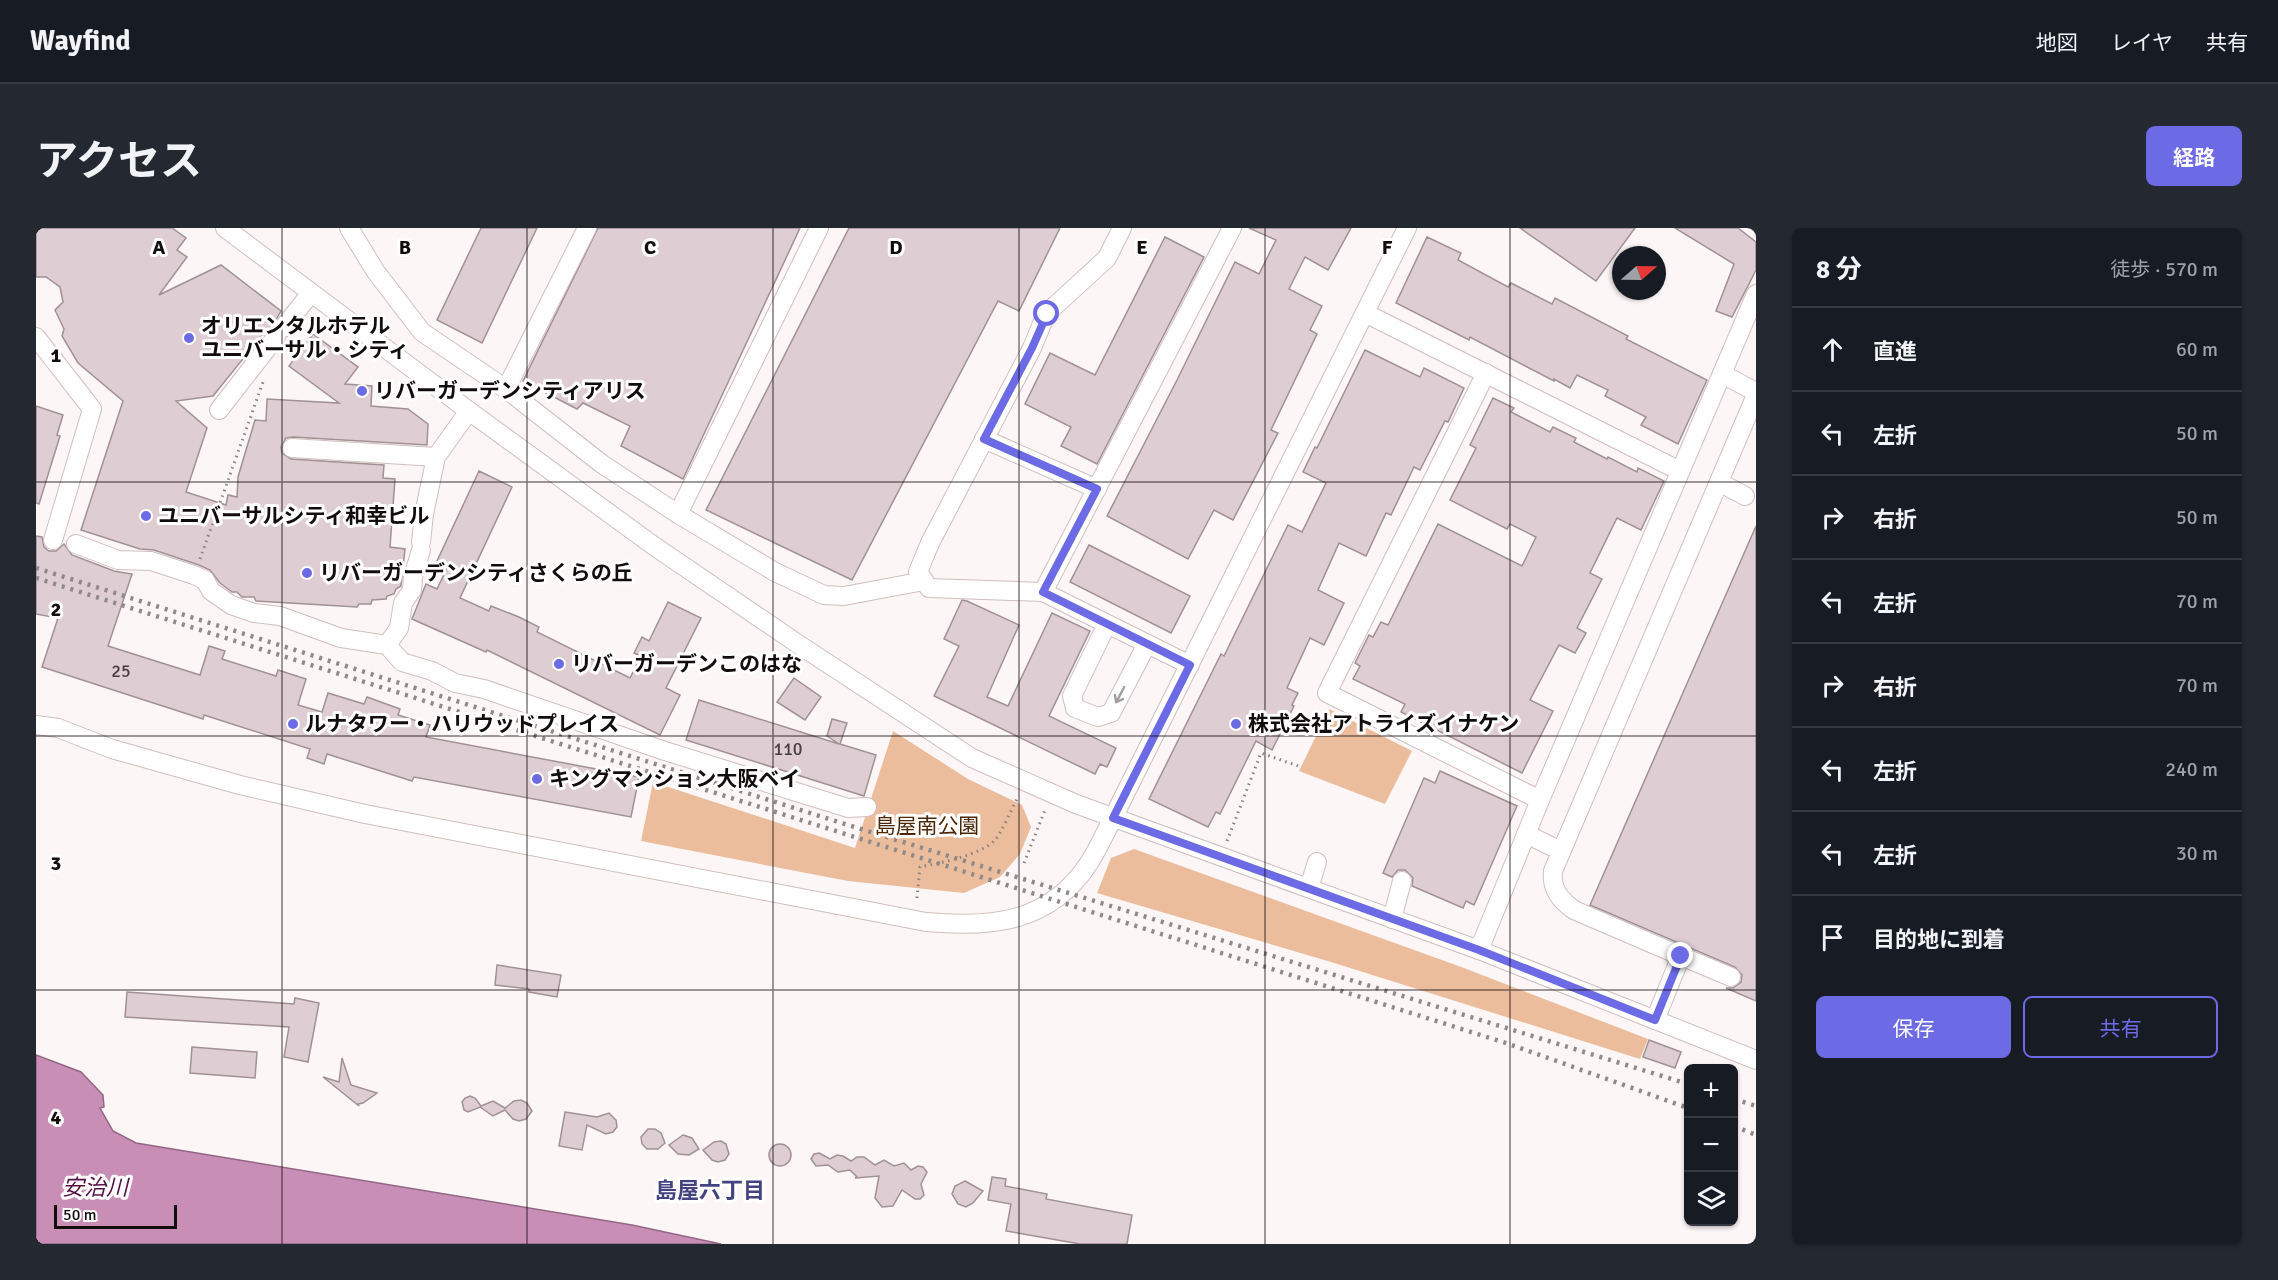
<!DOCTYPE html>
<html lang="ja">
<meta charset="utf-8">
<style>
:root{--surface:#171b24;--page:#242831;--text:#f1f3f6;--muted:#9ea1a6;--line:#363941;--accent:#6c6ae4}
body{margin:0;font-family:Signika,"Noto Sans JP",sans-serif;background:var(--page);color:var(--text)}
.controls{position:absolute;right:18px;bottom:18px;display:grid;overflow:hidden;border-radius:9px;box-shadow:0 2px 4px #0004}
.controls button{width:54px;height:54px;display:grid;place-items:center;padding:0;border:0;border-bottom:2px solid var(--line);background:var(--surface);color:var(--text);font:30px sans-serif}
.compass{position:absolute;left:1576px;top:18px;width:54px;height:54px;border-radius:50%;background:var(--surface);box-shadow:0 2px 4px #0004;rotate:70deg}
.scale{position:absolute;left:18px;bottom:15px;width:123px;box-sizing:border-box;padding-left:6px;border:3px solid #120d0d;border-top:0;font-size:16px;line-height:21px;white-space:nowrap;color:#120d0d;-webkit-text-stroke:4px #fff;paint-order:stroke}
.stop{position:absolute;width:18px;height:18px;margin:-14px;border:4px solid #6c6ae4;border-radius:50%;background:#fff}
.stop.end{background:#6c6ae4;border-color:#fff;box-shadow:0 2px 6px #0008}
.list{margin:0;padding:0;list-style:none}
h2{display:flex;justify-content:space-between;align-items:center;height:78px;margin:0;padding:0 24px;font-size:26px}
h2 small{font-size:20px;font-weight:400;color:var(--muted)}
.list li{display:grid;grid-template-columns:39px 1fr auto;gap:18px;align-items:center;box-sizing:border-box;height:84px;padding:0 24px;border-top:2px solid var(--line)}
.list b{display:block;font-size:22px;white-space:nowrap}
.list em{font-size:20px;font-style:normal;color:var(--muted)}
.actions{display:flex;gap:12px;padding:18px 24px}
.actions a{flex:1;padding:14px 0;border:2px solid var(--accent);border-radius:9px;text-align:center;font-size:21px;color:var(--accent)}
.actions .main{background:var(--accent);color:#fff}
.icon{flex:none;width:33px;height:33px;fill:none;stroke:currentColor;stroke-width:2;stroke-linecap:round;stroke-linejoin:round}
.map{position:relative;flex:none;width:1720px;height:1016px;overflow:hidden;border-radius:9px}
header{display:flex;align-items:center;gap:36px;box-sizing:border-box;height:84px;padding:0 30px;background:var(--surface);border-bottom:2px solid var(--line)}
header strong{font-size:28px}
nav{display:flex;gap:33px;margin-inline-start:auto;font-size:21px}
.intro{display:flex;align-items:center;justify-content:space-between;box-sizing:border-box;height:144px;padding:0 36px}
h1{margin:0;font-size:42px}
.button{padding:15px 27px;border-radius:9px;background:var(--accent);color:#fff;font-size:21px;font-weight:700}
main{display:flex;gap:36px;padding:0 36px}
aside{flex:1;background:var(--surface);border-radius:9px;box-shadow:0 2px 4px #0004}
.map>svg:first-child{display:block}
.green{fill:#ebbd9c}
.water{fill:#c98eb6;stroke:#926783;stroke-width:1.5}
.building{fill:#decdd2;stroke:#a09195;stroke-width:1.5}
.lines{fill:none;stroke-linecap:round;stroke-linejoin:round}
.minor-casing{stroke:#d0bfbf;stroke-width:20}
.path{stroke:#888282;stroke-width:3;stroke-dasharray:1.5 4.5;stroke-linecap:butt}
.minor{stroke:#fff;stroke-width:18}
.rail{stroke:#8f8989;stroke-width:4.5;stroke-dasharray:3 6;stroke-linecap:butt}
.oneway{stroke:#a09e9e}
.route{stroke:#6c6ae4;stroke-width:8}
.grid{fill:none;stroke:#120d0d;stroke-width:1.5;stroke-opacity:0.55}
.poi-dot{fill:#6c6ae4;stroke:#fff;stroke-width:2}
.labels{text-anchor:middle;stroke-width:6;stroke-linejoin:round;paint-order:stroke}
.number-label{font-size:18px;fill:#453d3e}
.poi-label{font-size:21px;font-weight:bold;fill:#120d0d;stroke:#fff;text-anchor:start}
.park-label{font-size:21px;fill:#4e2806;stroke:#fff}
.water-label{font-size:22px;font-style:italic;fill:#540f45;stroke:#fff}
.neighbourhood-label{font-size:22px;font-weight:bold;fill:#424380;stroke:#fff}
.grid-label{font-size:20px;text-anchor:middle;font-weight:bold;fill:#120d0d;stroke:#fff;stroke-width:6;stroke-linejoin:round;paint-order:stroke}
</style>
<header>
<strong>Wayfind</strong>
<nav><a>地図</a><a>レイヤ</a><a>共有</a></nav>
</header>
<div class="intro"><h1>アクセス</h1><a class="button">経路</a></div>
<main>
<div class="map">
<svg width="1720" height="1016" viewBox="0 0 1720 1016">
<rect width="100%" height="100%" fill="#fdf6f6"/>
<g class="green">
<path d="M1293,481L1376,523L1349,576L1263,543Z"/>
<path d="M857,503L932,551L986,577L995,599L984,626L964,649L928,665L812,653L605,613L617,554L819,620Z"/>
<path d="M1098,621L1428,740L1612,811L1604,831L1295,734L1061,665L1075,630Z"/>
</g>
<path class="water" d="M0,827L45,844L67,867L68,879L64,880L77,903L100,915L596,997L685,1016H0Z"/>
<g class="building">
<path d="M0,0H136L150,10L141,22L151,29L123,67L185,37L245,83L236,99L231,101L177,168L140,173L171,200L150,264L190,277L192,267L201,269L202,249L219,192L230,193L231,171L303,175L253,138L277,106L322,139L309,156L336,158L335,178L372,181L392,196L391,217L257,209L250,210L245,219L246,225L255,231L348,237L347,250L359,251L354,319L369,321L365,358L360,361L358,366L351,368L350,371L336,372L335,376H323L321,379L220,373L218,369H206L201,364H196L184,355L174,342L163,337L118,322L104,321L45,302L87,173L42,135L26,108L28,101L19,82L27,74L24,59L10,49H0Z"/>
<path d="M445,0H501L446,115L401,92Z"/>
<path d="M562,0H764L647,251L585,218L594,198L547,175L541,181L487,153Z"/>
<path d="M813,0H1024L983,83L962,73L816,352L670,282Z"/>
<path d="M1213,0H1315L1292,42L1269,29L1253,61L1286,78L1274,102L1281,106L1235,202L1242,205L1197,292L1178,282L1152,331L1071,288L1141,152L1199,34L1223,46L1240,12Z"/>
<path d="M1484,0H1599L1560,53Z"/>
<path d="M1639,0H1702L1720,14V42L1696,89L1680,83L1698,36Z"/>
<path d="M1129,9L1168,29L1061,236L1025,218L1035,199L989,176L1014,125L1059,147Z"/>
<path d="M1391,9L1425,25L1422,32L1472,59L1475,55L1516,76L1519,70L1592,108L1590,111L1671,152L1642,216L1605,197L1610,189L1569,168L1572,162L1541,147L1534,160L1518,151V153L1434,109L1433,112L1360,75Z"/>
<path d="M1329,122L1384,149L1388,140L1428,160L1412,194L1409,193L1384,242L1378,239L1355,287L1350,285L1330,328L1303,315L1282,362L1308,375L1288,417L1274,410L1251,460L1262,465L1256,477L1258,478L1236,522L1220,513L1184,586L1180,584L1172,599L1113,571L1185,426L1188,428L1252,297L1266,304L1290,255L1267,244L1279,219L1281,220Z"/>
<path d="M1457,170L1478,180L1475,184L1514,204L1517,199L1540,210L1538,214L1571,231L1572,229L1601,244L1602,240L1628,253L1605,302L1581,290L1554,345L1566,351L1541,400L1550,405L1539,425L1523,417L1494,472L1517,483L1486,545L1365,484L1369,476L1317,451L1324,438L1319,435L1333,407L1337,409L1345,394L1352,397L1402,296L1486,338L1500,309L1474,296L1471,301L1414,272L1440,220L1434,217Z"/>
<path d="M0,178L27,187L21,207L24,208L3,276L0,275Z"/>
<path d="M443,243L476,259L424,370L453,383L455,378L483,389L503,399L501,404L594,450L605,428L598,425L606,409L613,413L632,374L665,390L630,460L644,467L624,507L451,422L450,424L376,391L390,356L401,361L412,338L401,333Z"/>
<path d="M1720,298V773L1690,760H1697L1705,754L1706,747L1699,739L1554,677Z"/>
<path d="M0,308L6,309L8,319L13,323H20L28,316L36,327L78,343L96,346L72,418L164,447L173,418L189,423L186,431L240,448L242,442L270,451L262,477L286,484L292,465L328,476L331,469L364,481L362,487L394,497L390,509L603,549L595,589L378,549L376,553L291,526L288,536L271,530L274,521L168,487L167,491L6,439L22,390L0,386Z"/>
<path d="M1053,317L1154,368L1135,405L1034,354Z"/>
<path d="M926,372L931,373L983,397L951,469L972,478L1016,385L1054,403L1013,488L1080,520L1071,539L1064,536L1059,546L898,468L923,418L908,411Z"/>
<path d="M758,450L785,469L769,492L741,474Z"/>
<path d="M663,472L803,516L791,508L796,491L811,495L804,516L840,527L828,568L650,512Z"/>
<path d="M1404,543L1481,578L1438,677L1430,673L1427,680L1376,658L1377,650L1369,642H1362L1356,649L1347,645L1388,550L1399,555Z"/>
<path d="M461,737L525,747L521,769L493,764V761L459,757Z"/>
<path d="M91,764L258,776L259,770L283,775L272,834L248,829L253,799L89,789Z"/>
<path d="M1613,812L1645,824L1639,840L1607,829Z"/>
<path d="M156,819L221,824L219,850L154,845Z"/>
<path d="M306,830L315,857L341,865L327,875L322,876L323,878L287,849L303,854Z"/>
<path d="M434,868L439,870L445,878L457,873L469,880L478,873L485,872L491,875L496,883L490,891L483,893L477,891L469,882L457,888L444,879L432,884L428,882L426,874L429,870Z"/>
<path d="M529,884L561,889L573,885L580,892L581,899L577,904L570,906L551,897L546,922L523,918Z"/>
<path d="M612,901H619L625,905L629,915L622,921H611L606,916L605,909Z"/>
<path d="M647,907L656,910L663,921L653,927L642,926L633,917Z"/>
<path d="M685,913L690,916L693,926L689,932L682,934L676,932L667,922L678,914Z"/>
<circle cx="744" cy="927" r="11"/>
<path d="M783,925L794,931L801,927L807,928L815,933L821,929H828L839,937L848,932L858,938L868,935L875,942L882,938L887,939L891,944L885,956L888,967L884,971H879L866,962L857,978L846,979L839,970L843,948L819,950L821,949L814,942L802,944L792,937L780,938L775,931L778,926Z"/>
<path d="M956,949L970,951L969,958L1011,966L1010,971L1096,987L1091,1016H1044L970,1003L975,976L952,972Z"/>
<path d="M929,953L947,963L937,975L930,979L922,976L916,966L919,958Z"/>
</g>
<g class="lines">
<g class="minor-casing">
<g id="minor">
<path d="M189,0L433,183L618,318L765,418L936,530L1040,576L1443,722L1720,832"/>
<path d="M313,0L340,44L386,104L470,161L566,236L642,286L739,344L788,367L808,368L888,353"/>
<path d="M1086,0L1071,30L1010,86L996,120L894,315L882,344L893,360L1007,364L1154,437"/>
<path d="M1329,85L1644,243"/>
<path d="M247,100L275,65"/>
<path d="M0,109L56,181L17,312"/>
<path d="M1450,145L1291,465L1504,572"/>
<path d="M1686,146L1720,164"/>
<path d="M470,161L551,0"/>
<path d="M183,182L240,109"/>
<path d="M948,211L1061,261"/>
<path d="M256,220L400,229"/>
<path d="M1683,254L1709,268"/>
<path d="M642,286L783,0"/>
<path d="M385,314L388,286L400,229L433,183"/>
<path d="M40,316L82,332L115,333L158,347L169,352L175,363L195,377L218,385L244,388L305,410L351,417L366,434L396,443L419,455L448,461L629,523L812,580L831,579"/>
<path d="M1007,364L1196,0"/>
<path d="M1071,396L1036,468L1039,480L1062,489L1075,485L1111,416"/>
<path d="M351,417L363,400L367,375L376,362L377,349L385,322"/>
<path d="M0,497L22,500L76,521L204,557L329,586L890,694C955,700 1014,695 1053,635C1062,621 1069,605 1077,590L1371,0"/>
<path d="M1490,606L1525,623"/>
<path d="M1273,660L1281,634"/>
<path d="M1356,691L1366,653"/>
<path d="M1443,722L1504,572L1720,66"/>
<path d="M1645,728L1695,749"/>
<path d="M1619,792L1645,728L1538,682C1524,672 1515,661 1517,643L1720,167"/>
</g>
</g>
<g class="path">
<path d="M164,331L227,154"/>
<path d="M1191,613L1225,525L1265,539"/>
<path d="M988,635L1009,582"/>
<path d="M881,670L884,639C904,635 945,627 959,612C965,606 976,580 981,571"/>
</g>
<use href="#minor" class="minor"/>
<g class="rail">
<path d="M0,340L812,597L1652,856"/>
<path d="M0,350L1473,816L1652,880"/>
<path d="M1698,871L1720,878"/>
<path d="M1698,898L1720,907"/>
</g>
</g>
<defs><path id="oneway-shaft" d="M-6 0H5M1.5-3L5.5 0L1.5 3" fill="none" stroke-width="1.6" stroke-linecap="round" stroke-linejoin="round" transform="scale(1.5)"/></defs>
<use class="oneway" href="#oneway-shaft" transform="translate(1084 467) rotate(118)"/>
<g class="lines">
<path class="route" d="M1011,86L996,120L948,211L1061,261L1007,364L1154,437L1077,590L1443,722L1619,792L1645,728"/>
</g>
<path class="grid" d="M246,0V1016M491,0V1016M737,0V1016M983,0V1016M1229,0V1016M1474,0V1016M0,254H1720M0,508H1720M0,762H1720"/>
<g class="poi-dot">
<circle cx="153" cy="110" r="6"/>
<circle cx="326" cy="163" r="6"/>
<circle cx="110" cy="288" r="6"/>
<circle cx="271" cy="345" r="6"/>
<circle cx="523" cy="436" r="6"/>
<circle cx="257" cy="496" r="6"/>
<circle cx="1200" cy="496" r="6"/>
<circle cx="501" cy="551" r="6"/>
</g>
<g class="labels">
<g class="number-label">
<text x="85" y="449">25</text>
<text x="752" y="527">110</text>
</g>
<g class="poi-label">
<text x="165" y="105">オリエンタルホテル<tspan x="165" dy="24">ユニバーサル・シティ</tspan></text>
<text x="338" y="170">リバーガーデンシティアリス</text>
<text x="122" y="295">ユニバーサルシティ和幸ビル</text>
<text x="283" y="352">リバーガーデンシティさくらの丘</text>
<text x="535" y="443">リバーガーデンこのはな</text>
<text x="269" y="503">ルナタワー・ハリウッドプレイス</text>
<text x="1212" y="503">株式会社アトライズイナケン</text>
<text x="513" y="558">キングマンション大阪ベイ</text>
</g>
<g class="park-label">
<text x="891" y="605">島屋南公園</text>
</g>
<g class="water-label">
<text x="59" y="967">安治川</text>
</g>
<g class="neighbourhood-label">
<text x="674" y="970">島屋六丁目</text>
</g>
</g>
<g class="grid-label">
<text x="123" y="26">A</text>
<text x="369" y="26">B</text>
<text x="614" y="26">C</text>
<text x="860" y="26">D</text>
<text x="1106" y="26">E</text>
<text x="1351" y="26">F</text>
<text x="20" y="134">1</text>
<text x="20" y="388">2</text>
<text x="20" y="642">3</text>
<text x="20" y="896">4</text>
</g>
</svg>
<div class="controls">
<button>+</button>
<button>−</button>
<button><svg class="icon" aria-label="layers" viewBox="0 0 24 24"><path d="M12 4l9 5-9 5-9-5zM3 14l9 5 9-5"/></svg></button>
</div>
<svg class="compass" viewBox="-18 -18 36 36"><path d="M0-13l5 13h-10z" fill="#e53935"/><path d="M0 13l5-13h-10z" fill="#9ea1a6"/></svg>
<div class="scale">50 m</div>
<div class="stop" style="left:1011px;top:86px"></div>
<div class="stop end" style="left:1645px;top:728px"></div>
</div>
<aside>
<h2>8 分<small>徒歩 · 570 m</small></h2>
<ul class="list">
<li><svg class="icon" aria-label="ahead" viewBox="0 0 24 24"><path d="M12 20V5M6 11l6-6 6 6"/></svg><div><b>直進</b></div><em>60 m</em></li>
<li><svg class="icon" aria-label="left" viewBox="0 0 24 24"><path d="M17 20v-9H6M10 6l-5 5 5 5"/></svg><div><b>左折</b></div><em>50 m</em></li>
<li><svg class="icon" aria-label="right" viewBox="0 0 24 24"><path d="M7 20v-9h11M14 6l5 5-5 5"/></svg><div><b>右折</b></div><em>50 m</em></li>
<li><svg class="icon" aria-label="left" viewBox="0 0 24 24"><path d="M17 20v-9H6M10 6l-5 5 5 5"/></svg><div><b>左折</b></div><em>70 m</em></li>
<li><svg class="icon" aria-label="right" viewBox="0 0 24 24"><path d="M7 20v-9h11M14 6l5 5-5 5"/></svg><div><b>右折</b></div><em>70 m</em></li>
<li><svg class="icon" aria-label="left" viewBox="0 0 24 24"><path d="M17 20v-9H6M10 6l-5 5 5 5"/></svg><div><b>左折</b></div><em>240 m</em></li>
<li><svg class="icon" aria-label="left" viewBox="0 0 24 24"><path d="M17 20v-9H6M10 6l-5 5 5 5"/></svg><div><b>左折</b></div><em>30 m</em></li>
<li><svg class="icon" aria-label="arrive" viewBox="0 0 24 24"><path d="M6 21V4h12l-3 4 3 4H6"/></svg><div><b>目的地に到着</b></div></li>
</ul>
<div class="actions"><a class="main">保存</a><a>共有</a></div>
</aside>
</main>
